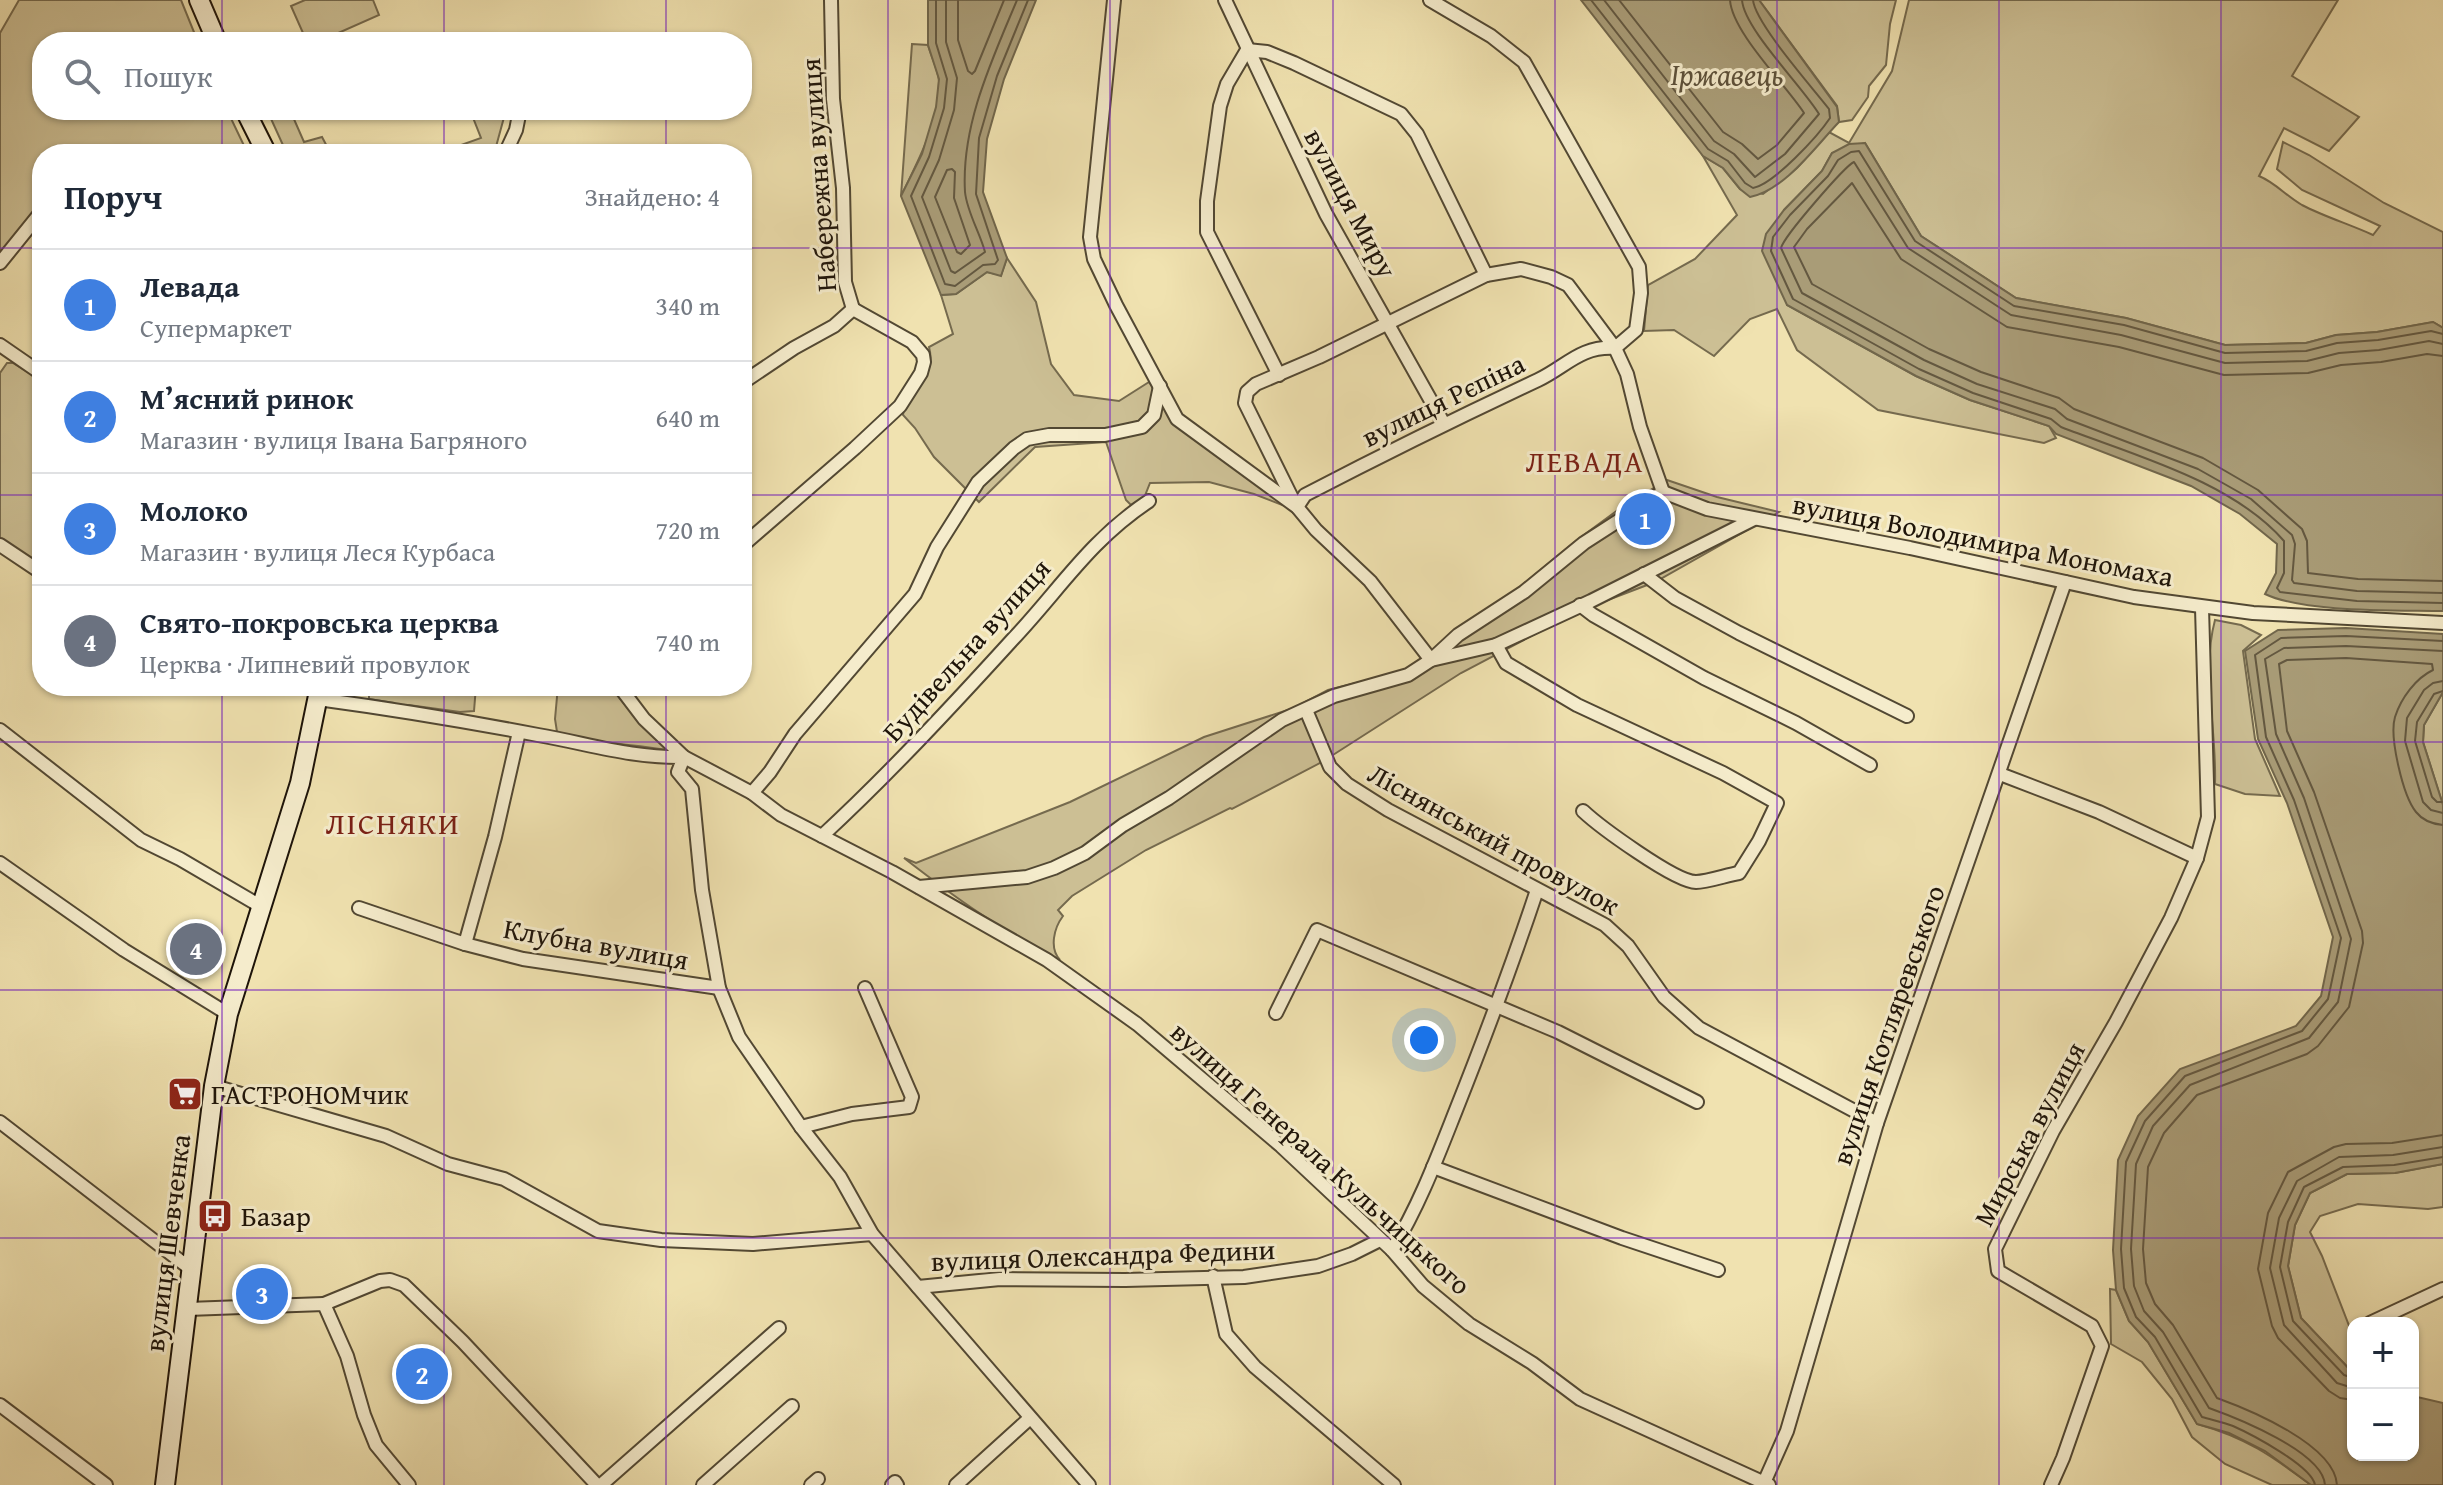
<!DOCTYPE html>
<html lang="uk">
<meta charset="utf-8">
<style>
:root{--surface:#fff;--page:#f6f6f7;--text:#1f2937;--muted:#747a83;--line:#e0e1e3;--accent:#8f2418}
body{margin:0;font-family:"Gentium Book Plus",serif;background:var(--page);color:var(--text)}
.controls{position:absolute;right:24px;bottom:24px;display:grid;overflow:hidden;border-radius:16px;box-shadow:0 2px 6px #0004}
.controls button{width:72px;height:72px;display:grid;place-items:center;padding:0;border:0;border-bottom:2px solid var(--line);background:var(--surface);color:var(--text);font:40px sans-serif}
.you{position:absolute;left:1424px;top:1040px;width:28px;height:28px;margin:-20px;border:6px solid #fff;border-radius:50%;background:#1a73e8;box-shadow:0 0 0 12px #1a73e833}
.badge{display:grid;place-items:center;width:52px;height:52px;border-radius:50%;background:var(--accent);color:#fff;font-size:26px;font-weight:700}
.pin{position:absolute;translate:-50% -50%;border:4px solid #fff;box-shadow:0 2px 8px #0006}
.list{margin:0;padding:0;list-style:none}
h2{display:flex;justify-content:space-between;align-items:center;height:104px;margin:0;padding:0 32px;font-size:34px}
h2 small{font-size:26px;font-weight:400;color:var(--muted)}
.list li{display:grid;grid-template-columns:52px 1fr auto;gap:24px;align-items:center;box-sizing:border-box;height:112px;padding:0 32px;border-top:2px solid var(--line)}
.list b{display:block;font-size:30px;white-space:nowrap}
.list p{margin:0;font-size:26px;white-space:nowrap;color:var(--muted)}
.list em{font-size:26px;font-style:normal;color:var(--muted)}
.icon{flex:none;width:44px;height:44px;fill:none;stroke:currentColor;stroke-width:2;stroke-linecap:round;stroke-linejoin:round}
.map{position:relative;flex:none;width:2443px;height:1485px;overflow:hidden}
.search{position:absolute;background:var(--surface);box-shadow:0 2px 6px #0004;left:32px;top:32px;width:720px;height:88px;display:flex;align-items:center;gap:20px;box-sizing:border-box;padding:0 28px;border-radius:32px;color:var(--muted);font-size:30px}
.panel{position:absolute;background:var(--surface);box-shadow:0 2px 6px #0004;left:32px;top:144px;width:720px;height:552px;border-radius:32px}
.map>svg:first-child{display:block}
.green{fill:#ccbf94;stroke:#756a4e;stroke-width:2}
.water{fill:#a99c77;stroke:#71664b;stroke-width:2}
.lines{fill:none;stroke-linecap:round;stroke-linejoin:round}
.shore{stroke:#645840;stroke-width:2}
.street-casing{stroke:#524833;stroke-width:16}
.secondary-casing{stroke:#1e1409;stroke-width:22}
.street{stroke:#f5eccc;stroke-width:12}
.secondary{stroke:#f5eccc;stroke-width:18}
.grid{fill:none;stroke:#7b2cbf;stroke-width:2;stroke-opacity:0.55}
.labels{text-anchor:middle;stroke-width:6;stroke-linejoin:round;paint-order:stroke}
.street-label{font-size:28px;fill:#1e1409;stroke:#f5eccc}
.poi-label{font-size:28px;fill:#1e1409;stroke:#f5eccc;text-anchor:start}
.water-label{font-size:30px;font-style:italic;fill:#5d513a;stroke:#f5eccc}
.neighbourhood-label{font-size:30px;letter-spacing:2px;fill:#7a1f14;stroke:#f5eccc}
</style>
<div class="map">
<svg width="2443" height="1485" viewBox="0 0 2443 1485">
<rect width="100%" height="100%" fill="#f0e2b0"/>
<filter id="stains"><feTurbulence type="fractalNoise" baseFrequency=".0025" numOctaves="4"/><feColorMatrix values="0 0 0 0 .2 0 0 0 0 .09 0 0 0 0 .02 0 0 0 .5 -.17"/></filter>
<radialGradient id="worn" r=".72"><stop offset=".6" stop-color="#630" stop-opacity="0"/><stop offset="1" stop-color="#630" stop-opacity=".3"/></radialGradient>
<g class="green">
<path d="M19,0H181L198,42H42V110H227L248,154H42V211L0,263V33Z"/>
<path d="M305,0H373L379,15L318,42H307L291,6Z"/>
<path d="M1759,0H1896L1890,24L1886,65L1869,86L1868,97L1852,120L1839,122L1837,106Z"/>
<path d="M1909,0H2338L2292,76L2359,117L2329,151L2284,128L2259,176C2276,183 2286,196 2302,205C2325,217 2349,224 2373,235L2380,226L2302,190L2277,169L2283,142L2309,155L2384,203L2443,232V328L2433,322L2377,332L2336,335L2306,343L2225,345L2126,318L2016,298L1921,236L1865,143L1832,153L1822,171L1784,210L1787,305L1916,376L1970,400L2049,426L2056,438L2044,443L1878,410L1797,350L1777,309L1750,319L1714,356L1674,330L1644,331L1648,285L1695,259L1737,215L1703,156L1723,168L1740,189L1763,194L1797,168L1829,132L1849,143L1892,71Z"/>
<path d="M912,44L928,45C931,56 938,70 939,81C940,121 918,161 901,196Z"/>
<path d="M267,110H290L304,142L322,137L331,154H287Z"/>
<path d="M470,110H506L494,154H436L481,138Z"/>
<path d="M1007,258L1036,302L1051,364L1074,395L1119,401L1149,382L1179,418L1212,443L1239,456L1294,503L1295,510L1254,494L1209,482L1150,483L1144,498L1131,505L1126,500L1106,442L1035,447L979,502L934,457L915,428L903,415L904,408C918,388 936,372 929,347L953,334L941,295L956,294L987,272L1001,275Z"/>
<path d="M7,363H13L42,381V569L0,540V373Z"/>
<path d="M1667,480L1717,497L1779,512L1655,582L1579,611L1461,673L1322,762L1232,809L1230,808L1146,850L1072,896L1058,910L1063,916C1054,928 1049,948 1060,960C1004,933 953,896 904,858L916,863L1070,802L1204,737L1294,708L1328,690L1404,671L1493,609L1577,540L1622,507Z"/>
<path d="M2215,620L2241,625L2261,635L2243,651L2255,739L2280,796L2245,794L2215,784C2217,730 2201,672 2215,620Z"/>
<path d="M381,686L452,688L476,686L474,711L460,712L409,705L405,709L397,707L394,703L369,699V690L380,692Z"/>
<path d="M558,686H610L639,722L672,751C633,743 595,745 557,732L555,719Z"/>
<path d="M2443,692V805L2423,742L2424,725Z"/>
<path d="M2443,1164V1207L2428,1209L2358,1204L2320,1216L2310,1232L2322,1256L2353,1336V1373L2301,1318L2288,1266L2295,1225L2310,1193L2347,1174L2395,1173Z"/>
<path d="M2110,1289L2116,1290L2129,1321L2148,1342L2197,1424C2245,1437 2272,1456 2311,1485H2272L2225,1464L2192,1437L2172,1399L2142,1362L2111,1344Z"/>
</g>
<g class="water">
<path d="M928,0H1036L1004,79L987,139L983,192L1007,258L1001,276L987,272L956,294L941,295L901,196L922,154L936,107L939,79L928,45Z"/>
<path d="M1581,0H1759L1837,107L1839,122C1815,147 1785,190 1750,197L1740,189L1723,168L1703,156Z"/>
<path d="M1865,143L1921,236L2016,298L2126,318L2225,345L2306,343L2336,335L2377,332L2433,322L2443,328V611C2397,610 2305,613 2265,594L2276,573L2277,544L2240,514L2191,486L2056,434L2049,426L1970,400L1916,376L1787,305L1762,251L1766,234L1784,210L1822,171L1832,153L1849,144Z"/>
<path d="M2346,628L2443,634V692L2424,725L2423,742L2443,805V1164L2395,1173L2347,1174L2310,1193L2295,1225L2288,1266L2301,1318L2353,1373V1455H2413V1396L2443,1403V1485H2311L2265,1451L2229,1433L2197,1424L2148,1342L2129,1321L2116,1290L2113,1250L2118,1160L2138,1116L2180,1069L2296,1026L2321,996L2333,937L2287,803L2258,739L2245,651L2278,630Z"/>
</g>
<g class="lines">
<g class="shore">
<path d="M936,0V43L947,79L944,108L929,157L911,196L945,284L955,286L983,265L995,264L998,260L976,194L979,138L997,76L1028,0"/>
<path d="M946,0V42L957,78L954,110L939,160L922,197L951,271L955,273L985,252C980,233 967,212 965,192C961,125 992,60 1017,0"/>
<path d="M958,0V40L968,71L972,74L975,71L1004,0"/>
<path d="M1591,0L1708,149L1728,161L1745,183L1753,188C1774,184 1818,136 1830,118L1829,109C1812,87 1755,23 1753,0"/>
<path d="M1604,0L1714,141L1734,154L1755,177L1785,154L1819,114C1803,87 1744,29 1742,0"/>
<path d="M1619,0L1723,132L1742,144L1758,159L1777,145L1804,113C1785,84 1732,32 1730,0"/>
<path d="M952,169L955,172L954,198L970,245L961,254L957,252L935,197L947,170Z"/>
<path d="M2443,334L2431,331L2378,340L2337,343L2306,351L2225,353L2124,325L2014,306L1915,241L1859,151L1851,152L1838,160L1828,176L1790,215L1773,237L1771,251L1793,299L1919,369L1973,393L2051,419L2061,427C2133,455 2232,481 2284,541V573L2277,588L2280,592L2357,601L2443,603"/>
<path d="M2443,344L2429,341L2379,350L2339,353L2307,361L2225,363L2121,335L2011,315L1908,248L1854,162C1845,166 1784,236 1781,248L1802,293L1924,360L1977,384L2055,409L2067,419L2198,469L2251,499L2292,535L2295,544L2292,580L2294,583L2357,591L2443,593"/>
<path d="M2443,356L2427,354L2381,362L2341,365L2308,373L2224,375L2119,347L2007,327L1901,259L1852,183L1807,229L1794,247L1812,284L1929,349L1981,372L2059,398L2074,409L2203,458L2258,490L2302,529L2307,541L2308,573L2358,579L2443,581"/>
<path d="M2443,681L2433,683L2424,690L2407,718L2405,741L2423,802L2431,810L2443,813"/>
<path d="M2443,691L2434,694L2417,722L2415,741L2432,797L2437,802H2443"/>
<path d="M2353,1378L2344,1375L2293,1321L2280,1267L2288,1222L2304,1187L2343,1167L2394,1165L2443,1157"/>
<path d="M2353,1388L2337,1383L2284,1325L2270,1268L2279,1218L2297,1181L2339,1157L2393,1155L2443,1147"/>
<path d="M2353,1400L2340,1398L2329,1391L2278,1338L2272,1326L2258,1269L2268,1213L2288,1172L2334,1147L2346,1144L2392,1143L2443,1135"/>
<path d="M2315,1485C2312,1466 2251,1434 2233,1426C2223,1422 2212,1420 2202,1417L2155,1337L2136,1317L2124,1288L2121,1249L2126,1162L2145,1121L2185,1076L2302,1031L2328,999L2341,938L2294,800L2266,737L2255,655L2281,638L2346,636L2443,641"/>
<path d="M2325,1485C2323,1452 2237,1418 2209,1408L2163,1332L2144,1311L2134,1286L2131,1249L2136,1164L2153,1126L2190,1085L2309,1038L2338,1002L2351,939L2304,798L2276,734L2265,659L2284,648L2346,646L2443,651"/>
<path d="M2337,1485C2335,1445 2250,1410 2217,1398L2173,1325L2155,1304L2146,1283L2143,1249L2148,1167L2164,1133L2197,1095L2307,1054L2318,1046L2349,1007L2363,943L2362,931L2314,792L2287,731L2279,664L2287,660L2346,658L2432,664L2433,670C2416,678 2401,698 2395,717C2389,737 2403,796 2416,812C2423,821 2432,824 2443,825"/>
</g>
<g class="street-casing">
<g id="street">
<path d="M831,0L833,99L843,188L845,282L853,309"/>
<path d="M1114,0L1090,237L1094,259L1116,305L1177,419L1297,507L1316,530L1370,581L1431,660L1458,635L1524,592L1584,543L1663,492L1707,509L1910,548L2134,597L2253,613L2443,623"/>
<path d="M1225,0L1326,214L1444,424"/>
<path d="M1430,0L1491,36L1524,62L1639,267L1641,293L1636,330L1615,348"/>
<path d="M505,154L516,130L520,110"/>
<path d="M0,263L42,211"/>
<path d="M0,345L42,374"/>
<path d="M1279,375L1207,232V201L1220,106L1227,84L1247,50L1267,52L1294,63L1401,114L1417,134L1486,275L1521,269L1551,277L1568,285L1615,348L1627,374L1640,427L1663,492"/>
<path d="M742,383L794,348L834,326L853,309"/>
<path d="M1295,504L1245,403L1247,392L1256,384L1319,357L1486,275"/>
<path d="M1297,507L1305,495C1382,455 1459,417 1538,380C1567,366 1580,346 1615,348"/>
<path d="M0,545L42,573"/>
<path d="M742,546L855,448L900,406L921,373L924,362L923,355L912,342L853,309"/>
<path d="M1644,574L1675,598L1739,633L1907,716"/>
<path d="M1580,605L1593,615L1704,678L1796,723L1870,765"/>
<path d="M1496,645L1506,663L1577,705L1723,773L1777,803L1759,841L1739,873C1727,875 1707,882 1696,882C1675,882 1599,826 1583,811"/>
<path d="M210,686L213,688"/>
<path d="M619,686L644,719L684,757L752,793L781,815L892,872L1047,960L1137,1024L1281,1146L1392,1250L1423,1286L1469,1324L1532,1363L1580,1399L1769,1485"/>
<path d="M318,699C392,709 465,721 538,735C590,744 631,758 684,757L678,772L692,789L702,890L719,988L739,1037L801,1127L840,1177L872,1234L1089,1485"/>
<path d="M1306,710L1330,767L1347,784L1388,810L1605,925L1628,946L1664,997L1699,1028L1877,1123"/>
<path d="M0,730L141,840L180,859L262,907"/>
<path d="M2000,774L2099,812L2197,858"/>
<path d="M752,793L770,772L795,734L915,594L937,547L978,482L1014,448L1027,439L1049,435H1105L1142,427L1154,415L1160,386"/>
<path d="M822,836C889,774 952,706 1013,639C1061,588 1089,541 1149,501"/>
<path d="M0,863L124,950L228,1014"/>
<path d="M919,887L1027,877L1054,868L1085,853L1123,825L1169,798L1282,720L1334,696L1408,675L1431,660L1496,645L1591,601L1754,519"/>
<path d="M359,908L465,944L523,959L719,988"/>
<path d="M465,944L495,837L519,732"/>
<path d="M1276,1013L1317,930L1558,1032L1697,1102"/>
<path d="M214,1086L386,1136L448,1164L504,1179L598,1231L661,1240L753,1244L872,1234"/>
<path d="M0,1122L192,1270"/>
<path d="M801,1127L852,1114L909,1107L912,1097L865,988"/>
<path d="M1433,1167L1622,1238L1718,1270"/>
<path d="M1392,1250C1419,1206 1437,1158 1456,1110C1485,1037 1512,965 1537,890"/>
<path d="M1213,1276L1226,1334L1255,1367L1394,1485"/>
<path d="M918,1287L1000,1279L1125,1280L1244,1277L1318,1266L1352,1254L1380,1240"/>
<path d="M324,1304L380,1281L390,1280L404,1285L463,1342L597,1485"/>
<path d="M188,1309L324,1304L347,1356L364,1415L376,1445L409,1485"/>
<path d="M2370,1323L2443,1289"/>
<path d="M0,1405L106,1485"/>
<path d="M601,1485L779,1328"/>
<path d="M703,1485L792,1406"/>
<path d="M811,1485L818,1479"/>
<path d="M892,1485L895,1482L897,1485"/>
<path d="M956,1485L1030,1418"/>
<path d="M1763,1485L1787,1431L1877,1123L2065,582"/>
<path d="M2051,1485L2063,1458L2102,1346L2092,1326L1998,1271L1995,1249L2053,1131L2116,1022L2171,918L2197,858L2208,817L2202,608"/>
</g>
</g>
<g class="secondary-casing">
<g id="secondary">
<path d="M199,0L217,42"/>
<path d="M245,110L267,154"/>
<path d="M165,1485L214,1086L228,1014L300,783L320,686"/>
</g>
</g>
<use href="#street" class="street"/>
<use href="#secondary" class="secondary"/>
</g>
<path class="grid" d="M222,0V42M444,0V42M666,0V42M888,0V1485M1110,0V1485M1333,0V1485M1555,0V1485M1777,0V1485M1999,0V1485M2221,0V1485M222,110V154M444,110V154M666,110V154M0,248H42M742,248H2443M0,495H42M742,495H2443M222,686V1485M444,686V1485M666,686V1485M0,742H2443M0,990H2443M0,1238H2443"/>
<defs>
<g id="supermarket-square" transform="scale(1.8)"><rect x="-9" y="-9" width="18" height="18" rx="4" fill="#8f2418" stroke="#f5eccc"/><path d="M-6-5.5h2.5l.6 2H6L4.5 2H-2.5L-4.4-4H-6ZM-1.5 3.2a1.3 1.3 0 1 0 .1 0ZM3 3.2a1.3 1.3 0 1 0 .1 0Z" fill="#fff"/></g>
<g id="bus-square" transform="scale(1.8)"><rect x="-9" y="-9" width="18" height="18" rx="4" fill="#8f2418" stroke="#f5eccc"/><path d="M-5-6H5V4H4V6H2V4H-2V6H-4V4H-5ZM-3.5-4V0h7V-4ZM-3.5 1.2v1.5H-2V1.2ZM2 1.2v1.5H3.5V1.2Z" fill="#fff"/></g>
</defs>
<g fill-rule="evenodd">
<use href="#supermarket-square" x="185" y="1094"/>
<use href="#bus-square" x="215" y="1216"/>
</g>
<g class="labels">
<g class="street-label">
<text transform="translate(818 175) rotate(-94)" y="10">Набережна вулиця</text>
<text transform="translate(1351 203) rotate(62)" y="10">вулиця Миру</text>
<text transform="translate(1443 400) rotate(-26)" y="10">вулиця Рєпіна</text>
<text transform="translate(1983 540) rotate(11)" y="10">вулиця Володимира Мономаха</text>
<text transform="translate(966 650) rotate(-48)" y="10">Будівельна вулиця</text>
<text transform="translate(1494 839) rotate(29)" y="10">Ліснянський провулок</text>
<text transform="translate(596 944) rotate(10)" y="10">Клубна вулиця</text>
<text transform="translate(1888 1025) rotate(-71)" y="10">вулиця Котляревського</text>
<text transform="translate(2029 1134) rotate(-62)" y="10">Мирська вулиця</text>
<text transform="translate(1321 1158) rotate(42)" y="10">вулиця Генерала Кульчицького</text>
<text transform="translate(167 1243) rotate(-83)" y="10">вулиця Шевченка</text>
<text transform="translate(1103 1255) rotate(-2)" y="10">вулиця Олександра Федини</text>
</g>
<g class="poi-label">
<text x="211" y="1104">ГАСТРОНОМчик</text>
<text x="241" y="1226">Базар</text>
</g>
<g class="water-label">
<text x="1727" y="85">Іржавець</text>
</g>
<g class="neighbourhood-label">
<text x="1585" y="472">ЛЕВАДА</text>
<text x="393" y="834">ЛІСНЯКИ</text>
</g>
</g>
<rect width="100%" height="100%" filter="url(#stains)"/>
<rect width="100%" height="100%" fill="url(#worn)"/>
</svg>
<div class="controls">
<button>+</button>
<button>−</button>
</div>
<div class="you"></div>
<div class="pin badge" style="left:1645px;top:519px;background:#3f7fe0">1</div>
<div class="pin badge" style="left:422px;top:1374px;background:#3f7fe0">2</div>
<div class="pin badge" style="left:262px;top:1294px;background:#3f7fe0">3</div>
<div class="pin badge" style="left:196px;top:949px;background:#6b7280">4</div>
<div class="search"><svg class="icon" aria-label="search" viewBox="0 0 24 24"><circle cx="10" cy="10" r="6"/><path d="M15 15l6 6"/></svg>Пошук</div>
<section class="panel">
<h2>Поруч<small>Знайдено: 4</small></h2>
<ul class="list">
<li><span class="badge" style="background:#3f7fe0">1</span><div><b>Левада</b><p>Супермаркет</p></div><em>340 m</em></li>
<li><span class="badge" style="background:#3f7fe0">2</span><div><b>М’ясний ринок</b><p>Магазин · вулиця Івана Багряного</p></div><em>640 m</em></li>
<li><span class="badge" style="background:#3f7fe0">3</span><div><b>Молоко</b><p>Магазин · вулиця Леся Курбаса</p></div><em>720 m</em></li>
<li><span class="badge" style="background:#6b7280">4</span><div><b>Свято-покровська церква</b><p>Церква · Липневий провулок</p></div><em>740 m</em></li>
</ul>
</section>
</div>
